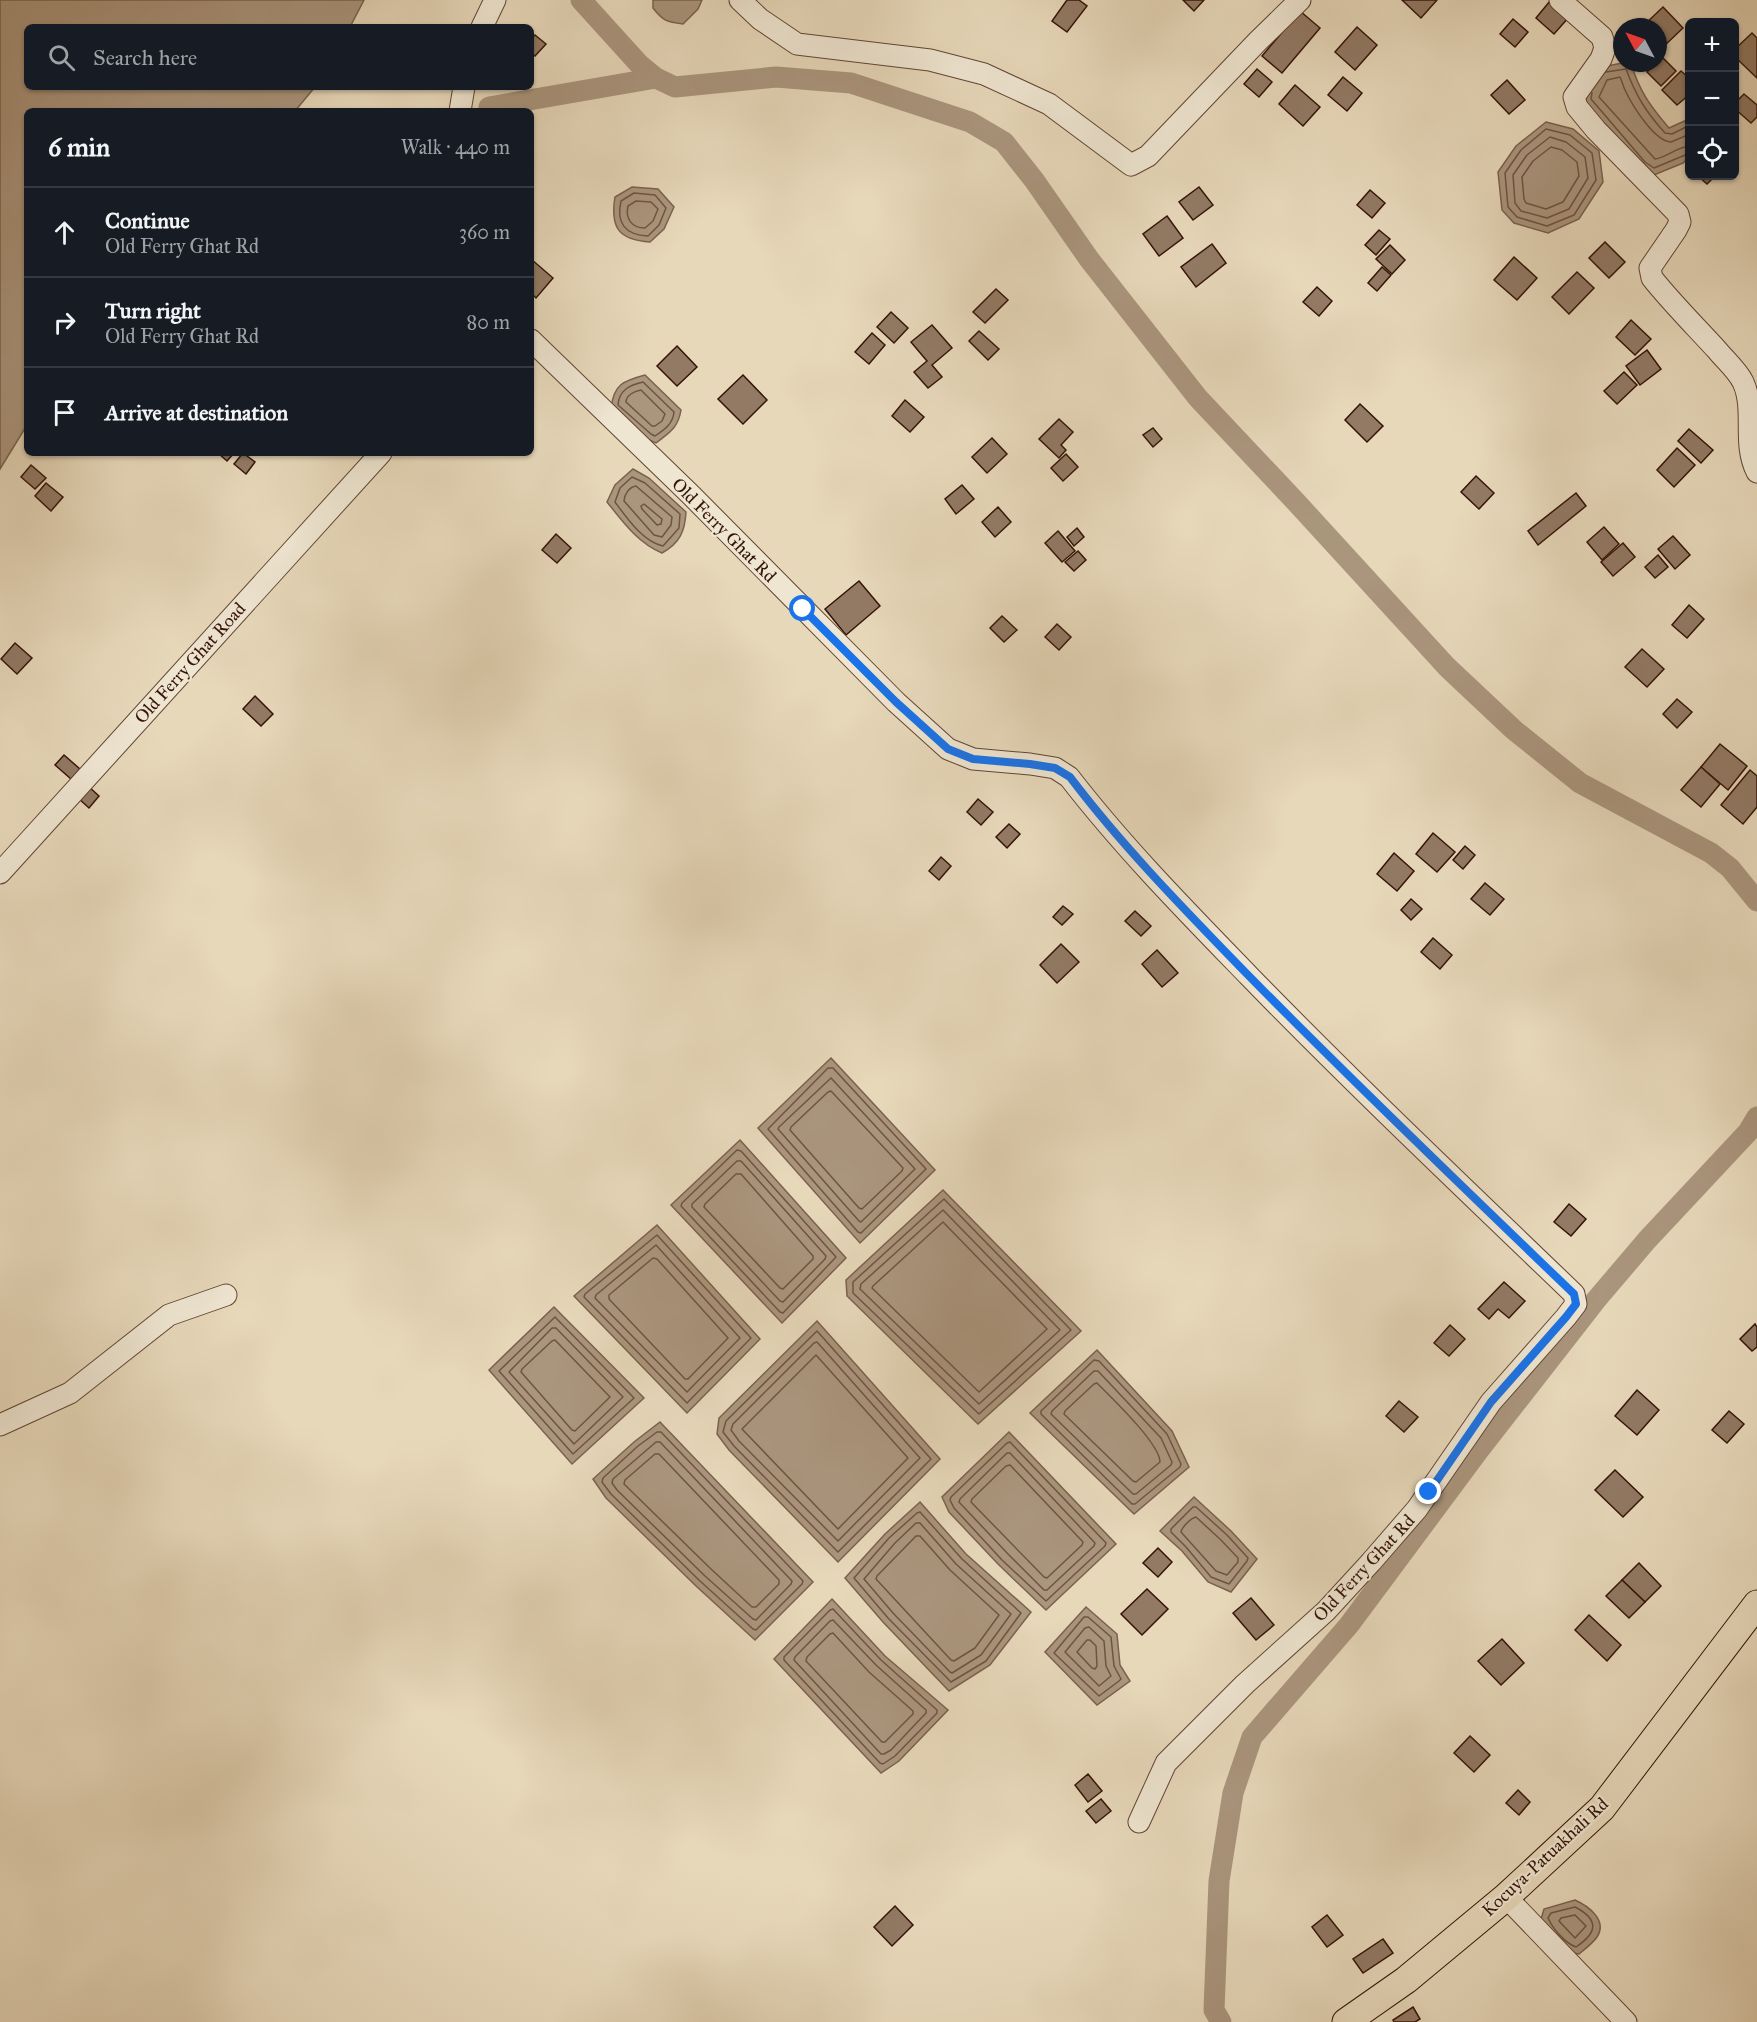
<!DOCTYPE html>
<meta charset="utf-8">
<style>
:root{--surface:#171b24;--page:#242831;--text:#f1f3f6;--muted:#9ea1a6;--line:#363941}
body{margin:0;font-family:"IM FELL Great Primer",serif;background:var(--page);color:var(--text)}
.controls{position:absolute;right:18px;top:18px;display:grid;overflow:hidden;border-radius:9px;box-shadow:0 2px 4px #0004}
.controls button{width:54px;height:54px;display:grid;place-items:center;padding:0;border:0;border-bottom:2px solid var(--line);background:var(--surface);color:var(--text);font:30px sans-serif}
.compass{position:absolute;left:1613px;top:18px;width:54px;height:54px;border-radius:50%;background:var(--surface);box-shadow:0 2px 4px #0004;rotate:311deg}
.stop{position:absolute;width:18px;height:18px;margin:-14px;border:4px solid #1a73e8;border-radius:50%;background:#fff}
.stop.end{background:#1a73e8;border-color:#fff;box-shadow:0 2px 6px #0008}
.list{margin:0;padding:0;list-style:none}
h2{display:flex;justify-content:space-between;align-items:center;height:78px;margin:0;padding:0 24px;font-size:26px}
h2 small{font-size:20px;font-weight:400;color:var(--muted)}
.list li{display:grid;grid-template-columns:39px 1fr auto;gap:18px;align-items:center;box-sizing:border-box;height:90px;padding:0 24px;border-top:2px solid var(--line)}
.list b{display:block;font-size:22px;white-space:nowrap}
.list p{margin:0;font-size:20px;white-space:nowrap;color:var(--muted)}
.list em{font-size:20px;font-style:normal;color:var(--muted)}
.icon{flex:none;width:33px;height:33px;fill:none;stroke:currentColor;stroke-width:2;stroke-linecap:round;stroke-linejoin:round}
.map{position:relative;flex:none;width:1757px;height:2022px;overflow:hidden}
.search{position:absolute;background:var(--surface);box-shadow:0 2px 4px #0004;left:24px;top:24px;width:510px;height:66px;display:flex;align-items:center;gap:15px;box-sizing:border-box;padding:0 21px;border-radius:9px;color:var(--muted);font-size:22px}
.panel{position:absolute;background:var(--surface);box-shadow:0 2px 4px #0004;left:24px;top:108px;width:510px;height:348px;border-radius:9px}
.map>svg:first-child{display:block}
.water{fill:#aa957d;stroke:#7b614e;stroke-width:1.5}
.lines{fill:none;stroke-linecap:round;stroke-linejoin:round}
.shore{stroke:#705442;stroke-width:1.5}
.canal{stroke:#aa957d;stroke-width:21}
.building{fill:#927a65;stroke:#351408;stroke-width:1.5}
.minor-casing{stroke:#624534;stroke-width:23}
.major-casing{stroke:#351408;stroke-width:29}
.minor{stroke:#efe6d2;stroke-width:21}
.major{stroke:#e7d8ba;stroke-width:27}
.route{stroke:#1a73e8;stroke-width:8}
.labels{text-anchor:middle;stroke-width:4.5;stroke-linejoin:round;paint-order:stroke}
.street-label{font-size:18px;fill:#351408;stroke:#efe6d2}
</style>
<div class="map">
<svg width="1757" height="2022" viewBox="0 0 1757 2022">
<rect width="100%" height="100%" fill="#e7d8ba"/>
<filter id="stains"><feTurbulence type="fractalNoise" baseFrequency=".00333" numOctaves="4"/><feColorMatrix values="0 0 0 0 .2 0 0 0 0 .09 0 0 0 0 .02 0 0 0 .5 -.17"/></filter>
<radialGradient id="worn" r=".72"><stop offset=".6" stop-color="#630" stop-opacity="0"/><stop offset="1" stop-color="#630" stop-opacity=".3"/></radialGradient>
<g class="water">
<path d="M0,0H364L350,27H27V87H315L295,111H27V425L0,469Z"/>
<path d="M653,0H702L698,9L683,24C667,22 663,21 653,8Z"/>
<path d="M1622,63H1631C1639,91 1651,107 1669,128L1689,119V157L1683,163L1654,175L1642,167L1582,98L1598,68Z"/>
<path d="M1546,122L1573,129L1599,151L1603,182L1579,219L1548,233L1514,223L1502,210L1498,172L1516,146Z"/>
<path d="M632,187L658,189L674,207L664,229L650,242C619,240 610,228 615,197Z"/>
<path d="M645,375L681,410C678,428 670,432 656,443L649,440L611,408C614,384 623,381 645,375Z"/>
<path d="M633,469L649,478L686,512C685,531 680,543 662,553C638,543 623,522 607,502L615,485Z"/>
<path d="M831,1058L935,1170L860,1243L758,1128Z"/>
<path d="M740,1140L846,1258L782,1323L671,1205Z"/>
<path d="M943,1190L1081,1331L978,1424L847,1296L846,1280Z"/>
<path d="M657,1225L760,1339L687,1413L574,1296Z"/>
<path d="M554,1307L644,1398L572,1464L489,1370Z"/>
<path d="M817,1321L940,1459L838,1562L729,1450L717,1434L719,1418Z"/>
<path d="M1097,1350L1172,1431L1189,1467L1134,1514L1030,1413Z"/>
<path d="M660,1422L813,1582L755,1640L696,1586L606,1498L593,1479L634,1442Z"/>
<path d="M1009,1432L1116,1544L1046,1610L998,1564L949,1512L942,1497Z"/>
<path d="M1194,1497L1231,1531L1257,1559L1231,1592L1208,1582L1182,1551L1160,1531Z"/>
<path d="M920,1502L966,1554L1031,1612L990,1665L949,1691L883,1622L845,1578L885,1534Z"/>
<path d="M832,1599L885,1656L948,1710L899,1761L881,1773L774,1659Z"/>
<path d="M1086,1607L1117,1634L1120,1665L1130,1681L1097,1705L1045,1652Z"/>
<path d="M1575,1900C1588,1906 1608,1920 1597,1937C1593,1943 1585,1949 1579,1954L1572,1953L1541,1919L1544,1909Z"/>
</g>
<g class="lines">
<g class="shore">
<path d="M1606,72L1626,69C1636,96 1646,112 1665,133L1672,134L1690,125"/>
<path d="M1592,93L1591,99L1645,162L1654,168L1690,153"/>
<path d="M1546,129L1570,135L1592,153L1596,180L1574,215L1547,226L1517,217L1508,207L1505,173L1521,150Z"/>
<path d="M1690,134L1671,142C1654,141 1632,105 1625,90C1623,86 1622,81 1620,77L1607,80L1599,97L1655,159C1667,157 1677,147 1690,146"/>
<path d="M1550,137L1566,142L1585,157L1588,178L1569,209L1547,218L1521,211L1515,203L1513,175L1527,155Z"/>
<path d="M1551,147L1562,150L1577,162L1579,176L1563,202L1546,209L1526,203L1524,199L1522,177L1533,161Z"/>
<path d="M634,193L655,195L666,208L659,225L648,236C625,235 616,223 621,201Z"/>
<path d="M636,201L651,202L658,209L653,221L645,228C632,228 625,219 628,206Z"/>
<path d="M643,382L674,412C673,424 664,430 655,436L651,434L618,405C619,390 630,385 643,382Z"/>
<path d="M641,390L665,414L662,421L655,426H652L626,402C626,395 635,391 641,390Z"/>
<path d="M632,477L645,483L680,514L679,528L663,546C643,542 627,518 615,502L620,488Z"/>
<path d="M636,486L672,517L671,525L662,537L654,535L624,501C624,495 629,487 636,486Z"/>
<path d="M644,504L662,519L661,524L657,525L642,509L641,506Z"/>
<path d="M828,1068H833L926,1169L861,1233L858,1232L768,1129Z"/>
<path d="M831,1078L915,1169L861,1222L859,1221L778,1129L779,1127Z"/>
<path d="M831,1091L903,1168L902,1171L862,1209L859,1208L790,1130L791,1127L828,1092Z"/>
<path d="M737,1150L741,1151L836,1257L783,1313L780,1312L681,1206L682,1203Z"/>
<path d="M737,1161H741L826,1256L825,1259L783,1302L780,1301L692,1207V1204Z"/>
<path d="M736,1174H741L813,1256V1259L783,1289L780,1288L704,1207L705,1204Z"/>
<path d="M944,1199L1071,1330L979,1414L853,1293V1282Z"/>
<path d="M943,1210L1060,1330L979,1404L860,1289L861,1284Z"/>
<path d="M943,1222L1047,1329L979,1392L872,1288L873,1286Z"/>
<path d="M657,1235L751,1338L687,1403L584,1297L585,1294Z"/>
<path d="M656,1245L740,1338L687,1392L595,1298L596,1295Z"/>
<path d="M653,1258L657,1259L728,1338L688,1379H685L609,1299V1295Z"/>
<path d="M555,1317L634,1398L573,1454L499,1371Z"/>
<path d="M552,1328H556L623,1397L574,1444L509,1372Z"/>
<path d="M817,1331L931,1459L838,1552L734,1446L723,1432L726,1421Z"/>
<path d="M555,1340L610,1397L575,1431L572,1430L521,1372L522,1369L552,1341Z"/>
<path d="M817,1342L920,1458L838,1541L739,1441L731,1430L733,1424L814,1343Z"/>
<path d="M816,1355L908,1458L838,1529L742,1429Z"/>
<path d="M1094,1360L1099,1361L1167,1434L1181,1464L1180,1467L1135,1504H1132L1041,1414V1411Z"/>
<path d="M1094,1371H1098L1161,1438L1172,1462L1171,1465L1136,1494H1133L1051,1414L1052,1411Z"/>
<path d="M1097,1383C1112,1398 1160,1444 1160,1462L1136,1482L1133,1481L1064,1414L1065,1411L1094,1384Z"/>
<path d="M657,1432H661L803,1581L802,1584L756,1630L753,1629L700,1581L611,1494L602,1482L603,1478L638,1446Z"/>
<path d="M656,1442H660L792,1581L791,1584L756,1620L753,1619L705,1576L617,1490L612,1483L613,1479Z"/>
<path d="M1010,1442L1106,1543L1105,1546L1046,1601L1002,1560L954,1508L950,1500L951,1497L1007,1443Z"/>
<path d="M1010,1453L1095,1543L1094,1546L1047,1590H1044L1008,1554L959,1502L960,1499L1007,1453Z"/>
<path d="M655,1454H659L779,1580V1584L756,1607H752L711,1569L624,1484L625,1480Z"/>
<path d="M1010,1465L1083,1542L1082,1545L1047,1578L1044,1577L971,1502L972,1499L1006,1466Z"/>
<path d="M1193,1507H1196L1227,1535L1248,1558L1247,1561L1229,1584L1211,1577L1186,1547L1171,1532V1529Z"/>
<path d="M920,1512L962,1559L1021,1613L986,1661L951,1682L888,1618L854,1578L889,1538L917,1513Z"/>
<path d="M1196,1517L1221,1540L1238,1558V1562L1227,1575L1216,1571L1181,1532C1182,1527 1191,1518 1196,1517Z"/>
<path d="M916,1523H920L956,1564L1011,1614L981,1655L952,1673L950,1672L893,1613L864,1579L895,1543Z"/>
<path d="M916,1536H920L950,1570L999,1615L975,1648L954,1661L951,1660L876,1579L877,1576Z"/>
<path d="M833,1609L881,1660L937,1710V1713L895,1756L883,1764L880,1763L784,1660V1657L830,1610Z"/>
<path d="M1084,1617H1088L1111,1637L1114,1666L1121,1679L1119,1681L1099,1696L1054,1653Z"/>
<path d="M833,1620L876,1665L926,1710V1713L891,1750L884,1754H881L794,1660L795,1657L830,1621Z"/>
<path d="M1089,1627L1104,1641L1106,1666L1111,1676L1099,1686L1065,1652L1085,1628Z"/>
<path d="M833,1633L869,1672L913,1711V1714L885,1742H882L806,1661L807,1657L830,1634Z"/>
<path d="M1087,1640H1090L1096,1646L1097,1666L1095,1669L1092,1668L1077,1652Z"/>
<path d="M1575,1907C1600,1920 1597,1933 1576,1947C1565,1943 1553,1929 1548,1918L1551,1913Z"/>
<path d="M1575,1915L1586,1926L1575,1938L1559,1921L1561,1918Z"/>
</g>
<g class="canal">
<path d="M581,0L639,64L656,78L675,87L776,77L851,83L970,122L1004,142L1034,180L1089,259L1198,398L1296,502L1447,667L1514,730L1580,783L1711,853L1730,868L1757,901"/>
<path d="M489,107L656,78"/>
<path d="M1221,2022L1214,2010L1219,1881L1233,1793L1252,1737L1349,1625L1479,1450L1596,1300L1647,1240L1748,1132L1757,1117"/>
</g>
</g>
<g class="building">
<path d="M1067,0H1079L1087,6L1067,32L1052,21Z"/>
<path d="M1183,0H1204L1194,11Z"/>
<path d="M1402,0H1437L1421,18Z"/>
<path d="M1550,1L1569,17L1554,34L1536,18Z"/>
<path d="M1663,7L1683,28L1663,47L1658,42V27L1643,26Z"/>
<path d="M1300,11L1320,28L1282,73L1262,56Z"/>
<path d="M1513,19L1528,32L1515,47L1500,34Z"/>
<path d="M1357,27L1377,45L1355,70L1335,52Z"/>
<path d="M1752,33L1757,38V78L1734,56V50Z"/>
<path d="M535,35L546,44L535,56L531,53V39Z"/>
<path d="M1662,57L1676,71L1661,86L1647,72Z"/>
<path d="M1257,69L1272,82L1259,97L1244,84Z"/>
<path d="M1681,71L1690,79V94L1677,105L1662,90Z"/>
<path d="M1343,77L1362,93L1347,111L1328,95Z"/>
<path d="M1507,80L1525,100L1509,114L1491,95Z"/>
<path d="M1295,85L1320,107L1303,126L1279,104Z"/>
<path d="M1744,94L1757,105V117L1751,123L1734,108V104Z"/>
<path d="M1698,176H1715L1707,184Z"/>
<path d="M1199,187L1213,205L1193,220L1179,202Z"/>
<path d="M1370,190L1385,203L1372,218L1357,205Z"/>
<path d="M1167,216L1183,238L1159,256L1143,234Z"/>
<path d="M1379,230L1390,239L1376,255L1365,245Z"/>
<path d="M1605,242L1625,262L1609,278L1589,258Z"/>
<path d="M1212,244L1226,263L1196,287L1181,267Z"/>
<path d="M1390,245L1405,260L1392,274L1376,259Z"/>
<path d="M1514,257L1537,278L1517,300L1494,280Z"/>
<path d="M531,259L553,278L536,298L531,293Z"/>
<path d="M1382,267L1391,275L1377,291L1368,283Z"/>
<path d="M1577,272L1594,288L1569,314L1552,297Z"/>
<path d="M1317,287L1332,301L1319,316L1303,302Z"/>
<path d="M996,289L1008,300L985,323L973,312Z"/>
<path d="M891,312L908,328L894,343L877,327Z"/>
<path d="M1631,320L1651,339L1635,355L1616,337Z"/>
<path d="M932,325L952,348L932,365L942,377L928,388L914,372L927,361L911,342Z"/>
<path d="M979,331L999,349L988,360L969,341Z"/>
<path d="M872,333L885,345L869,364L855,352Z"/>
<path d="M677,346L697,367L677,386L657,366Z"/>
<path d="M1647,350L1661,369L1640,385L1626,366Z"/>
<path d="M1624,372L1637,385L1617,404L1604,391Z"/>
<path d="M743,375L767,400L743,424L718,399Z"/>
<path d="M905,400L924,417L910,432L892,416Z"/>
<path d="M1360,404L1383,426L1367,442L1345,420Z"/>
<path d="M1059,419L1073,432L1061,445L1066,450L1059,458L1039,439Z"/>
<path d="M1153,428L1162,439L1153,447L1143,435Z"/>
<path d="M1689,429L1713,450L1701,463L1678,441Z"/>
<path d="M992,438L1007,454L987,473L972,457Z"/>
<path d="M1677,448L1695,465L1674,487L1657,470Z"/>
<path d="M218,453H234L227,461Z"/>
<path d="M243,453L255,462L246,474L234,464Z"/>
<path d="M1066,454L1078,467L1063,481L1051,468Z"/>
<path d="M31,465L46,478L35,489L21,477Z"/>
<path d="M1476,476L1494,493L1479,509L1461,492Z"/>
<path d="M46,483L63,497L51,511L35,496Z"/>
<path d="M962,485L974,499L956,514L945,499Z"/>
<path d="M1576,493L1586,506L1538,545L1528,531Z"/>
<path d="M998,507L1011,522L995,537L982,522Z"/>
<path d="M1604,527L1619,544L1602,560L1587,542Z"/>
<path d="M1077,528L1084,537L1074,546L1067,537Z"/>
<path d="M1058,531L1075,551L1062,562L1045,543Z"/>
<path d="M556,534L571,548L557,563L542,550Z"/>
<path d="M1673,536L1690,555L1675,569L1658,549Z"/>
<path d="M1623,543L1635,557L1613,576L1601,562Z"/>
<path d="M1078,551L1086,560L1074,571L1065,562Z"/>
<path d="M1658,555L1668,567L1655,578L1645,567Z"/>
<path d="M859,581L880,606L846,635L825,609Z"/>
<path d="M1689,605L1704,619L1687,638L1672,625Z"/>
<path d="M1002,616L1017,630L1004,642L990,628Z"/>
<path d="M1057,624L1071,637L1059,650L1045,637Z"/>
<path d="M15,643L32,658L17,674L1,659Z"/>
<path d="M1642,649L1664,669L1647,687L1625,667Z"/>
<path d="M255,696L273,714L261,726L243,709Z"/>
<path d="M1677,699L1692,712L1677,728L1663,714Z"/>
<path d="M1720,744L1747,766L1728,790L1701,767Z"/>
<path d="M64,755L80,769L71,779L55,765Z"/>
<path d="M1701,767L1720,784L1701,807L1681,790Z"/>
<path d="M1750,770L1757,776V807L1743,824L1721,805Z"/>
<path d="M88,786L99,796L89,808L78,798Z"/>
<path d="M978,799L993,812L981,825L967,812Z"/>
<path d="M1009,824L1020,834L1007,848L996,837Z"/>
<path d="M1433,833L1455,852L1437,872L1416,854Z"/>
<path d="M1465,846L1475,855L1463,869L1453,860Z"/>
<path d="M1394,853L1414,871L1397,891L1377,874Z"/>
<path d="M941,857L951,866L939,880L929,871Z"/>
<path d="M1485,883L1504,899L1490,915L1471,899Z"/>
<path d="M1411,899L1422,909L1411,920L1401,910Z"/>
<path d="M1063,906L1073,914L1062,925L1053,917Z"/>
<path d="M1135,911L1151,926L1141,936L1125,921Z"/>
<path d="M1433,938L1452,955L1440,969L1421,952Z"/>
<path d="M1061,944L1079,962L1057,983L1040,965Z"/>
<path d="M1157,950L1178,973L1162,987L1142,964Z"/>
<path d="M1569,1204L1586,1219L1571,1236L1554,1222Z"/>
<path d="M1504,1282L1525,1301L1509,1318L1498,1309L1489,1319L1478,1309Z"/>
<path d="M1755,1324L1757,1327V1347L1752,1351L1740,1339Z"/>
<path d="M1450,1325L1465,1339L1449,1356L1434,1343Z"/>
<path d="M1637,1390L1659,1410L1637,1435L1615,1416Z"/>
<path d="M1399,1401L1418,1417L1404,1432L1386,1416Z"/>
<path d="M1729,1411L1744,1424L1727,1443L1712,1430Z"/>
<path d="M1615,1470L1643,1497L1623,1517L1595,1490Z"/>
<path d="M1158,1548L1172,1562L1158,1577L1143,1563Z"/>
<path d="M1639,1563L1661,1586L1645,1602L1622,1580Z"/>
<path d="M1622,1580L1645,1602L1629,1618L1606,1596Z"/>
<path d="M1147,1589L1168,1609L1142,1635L1121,1614Z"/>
<path d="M1251,1598L1274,1625L1256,1640L1233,1613Z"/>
<path d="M1589,1615L1621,1645L1607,1661L1575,1630Z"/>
<path d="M1502,1639L1524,1663L1501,1685L1478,1661Z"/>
<path d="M1470,1736L1490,1755L1474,1772L1454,1753Z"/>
<path d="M1088,1774L1102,1791L1088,1802L1075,1785Z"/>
<path d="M1518,1790L1530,1802L1519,1815L1506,1803Z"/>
<path d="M1101,1799L1111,1811L1096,1823L1086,1811Z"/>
<path d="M895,1906L913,1925L892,1946L874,1927Z"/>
<path d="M1327,1915L1343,1935L1327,1947L1312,1927Z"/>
<path d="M1383,1939L1393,1953L1363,1973L1353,1959Z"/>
<path d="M1413,2007L1420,2019L1415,2022H1394L1393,2020Z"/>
</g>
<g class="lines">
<g class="minor-casing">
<g id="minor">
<path d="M740,0L760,19L797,44L930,60L984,74L1049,104L1131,165L1148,156L1258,41L1300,0"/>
<path d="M1560,0L1602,37L1605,48L1601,59L1574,97L1577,107L1596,130L1678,214L1680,222L1676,230L1650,268L1652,278C1672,303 1695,326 1717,350C1725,360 1737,370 1743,382C1756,410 1742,443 1757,472"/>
<path d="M482,27L495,0"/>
<path d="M460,111L464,87"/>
<path d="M531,340L691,495L896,702L948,749L973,759L1030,764L1055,768L1069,777C1124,848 1187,912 1249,976C1355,1085 1465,1189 1574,1294L1576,1304L1566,1317L1491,1402L1417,1509L1371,1562L1326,1611L1245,1684L1166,1763L1139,1822"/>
<path d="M0,873L381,453"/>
<path d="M0,1425L70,1393L169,1315L226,1295"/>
<path d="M1506,1897L1626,2022"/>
</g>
</g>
<g class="major-casing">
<path id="major" d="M1346,2022L1406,1980L1506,1897L1602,1808L1757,1604"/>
</g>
<use href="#minor" class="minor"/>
<use href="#major" class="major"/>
</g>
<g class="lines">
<path class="route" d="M803,609L896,702L948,749L973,759L1030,764L1055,768L1070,777C1123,847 1185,910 1246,973C1353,1082 1464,1188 1574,1294L1576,1304L1566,1317L1491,1402L1429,1492"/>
</g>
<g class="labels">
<g class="street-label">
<text transform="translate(724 530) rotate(45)" y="6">Old Ferry Ghat Rd</text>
<text transform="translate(190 663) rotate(-48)" y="6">Old Ferry Ghat Road</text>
<text transform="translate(1364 1568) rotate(-47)" y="6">Old Ferry Ghat Rd</text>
<text transform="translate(1545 1857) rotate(-43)" y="6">Kocuya-Patuakhali Rd</text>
</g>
</g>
<rect width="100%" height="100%" filter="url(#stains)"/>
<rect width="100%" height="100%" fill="url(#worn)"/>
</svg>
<div class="controls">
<button>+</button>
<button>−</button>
<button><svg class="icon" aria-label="locate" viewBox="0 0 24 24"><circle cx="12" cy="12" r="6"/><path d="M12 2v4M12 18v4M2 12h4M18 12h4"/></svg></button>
</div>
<svg class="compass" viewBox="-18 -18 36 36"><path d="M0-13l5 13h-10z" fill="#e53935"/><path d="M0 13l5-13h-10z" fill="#9ea1a6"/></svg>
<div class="stop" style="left:803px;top:609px"></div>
<div class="stop end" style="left:1429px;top:1492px"></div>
<div class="search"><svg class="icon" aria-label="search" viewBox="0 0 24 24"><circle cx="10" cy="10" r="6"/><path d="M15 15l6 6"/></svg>Search here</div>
<section class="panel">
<h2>6 min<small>Walk · 440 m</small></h2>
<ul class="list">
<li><svg class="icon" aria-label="ahead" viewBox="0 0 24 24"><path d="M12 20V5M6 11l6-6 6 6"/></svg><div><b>Continue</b><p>Old Ferry Ghat Rd</p></div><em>360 m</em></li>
<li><svg class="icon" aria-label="right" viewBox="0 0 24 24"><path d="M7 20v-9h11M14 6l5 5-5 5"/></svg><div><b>Turn right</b><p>Old Ferry Ghat Rd</p></div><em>80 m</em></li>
<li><svg class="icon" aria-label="arrive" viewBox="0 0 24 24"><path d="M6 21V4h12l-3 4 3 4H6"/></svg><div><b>Arrive at destination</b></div></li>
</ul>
</section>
</div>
